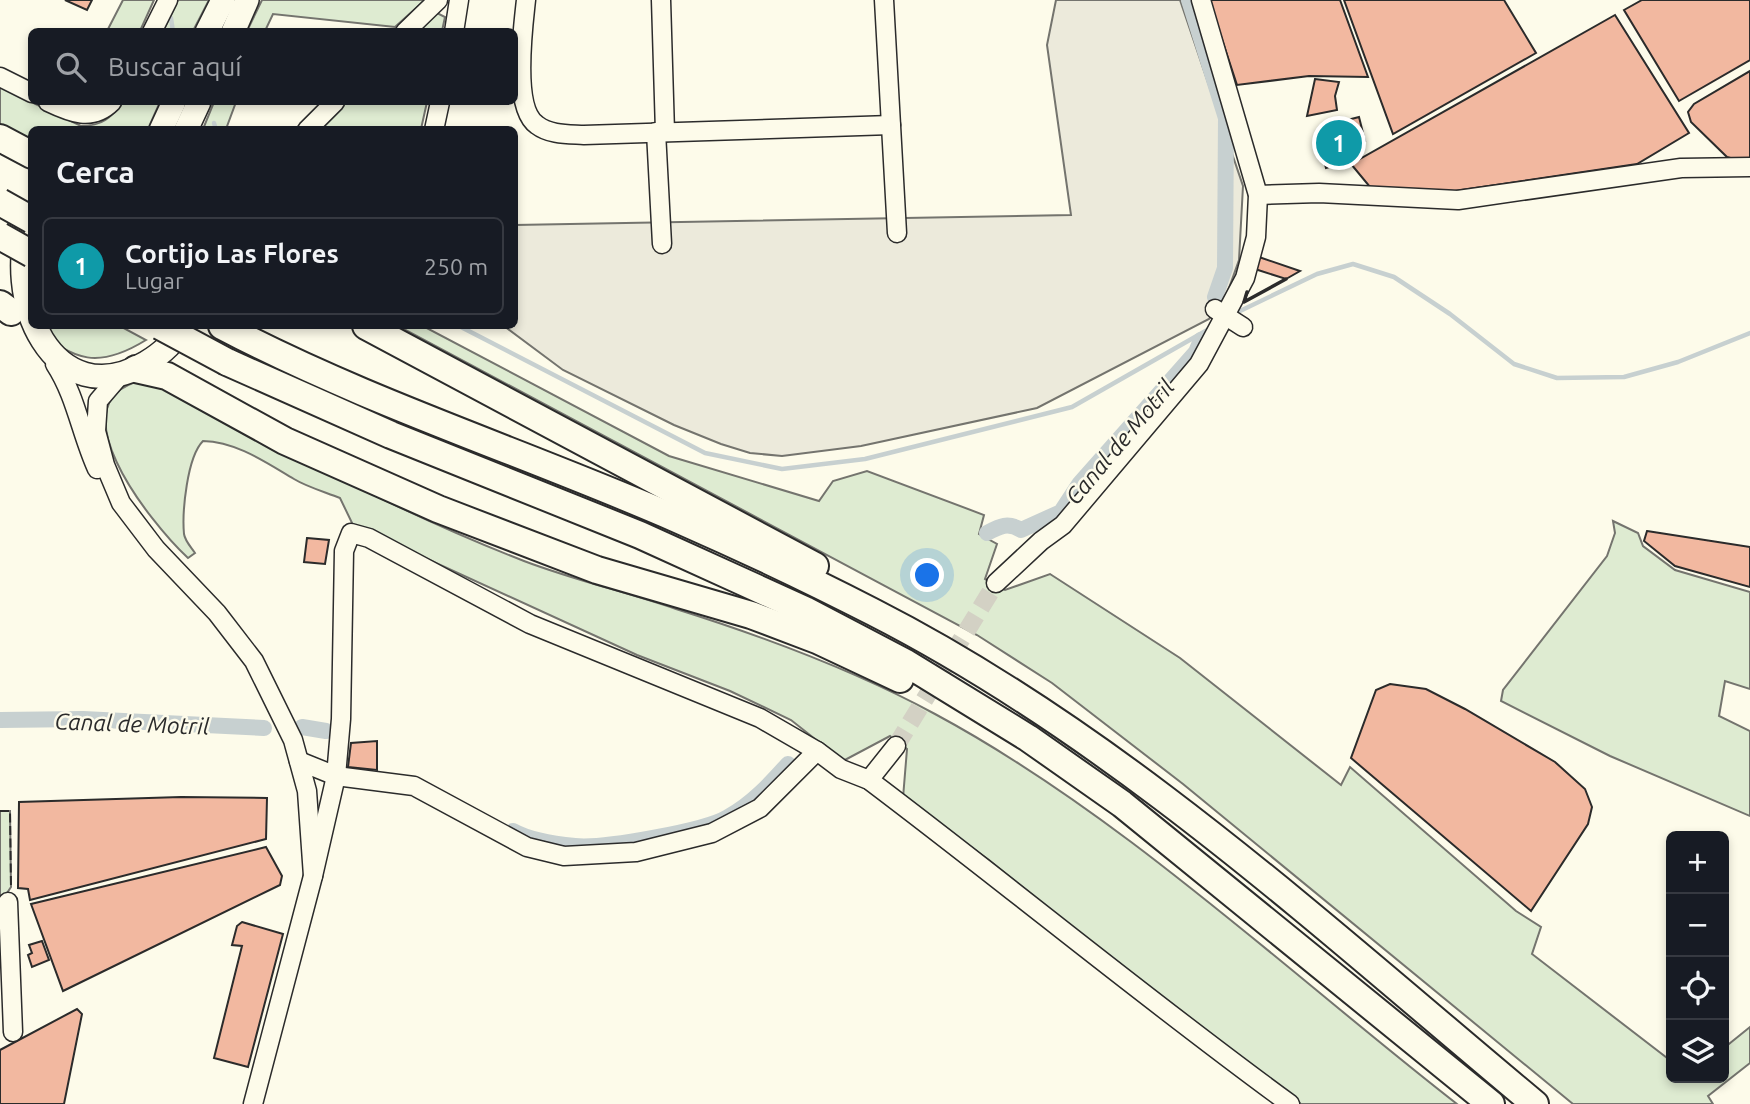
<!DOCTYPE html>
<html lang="es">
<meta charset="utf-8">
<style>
:root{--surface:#171b24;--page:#20242c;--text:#f1f3f6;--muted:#9ea1a6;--line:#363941;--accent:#7c3aed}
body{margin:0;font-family:Ubuntu,sans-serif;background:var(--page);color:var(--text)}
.controls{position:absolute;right:21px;bottom:21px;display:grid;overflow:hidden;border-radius:10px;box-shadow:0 4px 10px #0003}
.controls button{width:63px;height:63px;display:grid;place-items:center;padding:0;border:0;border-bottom:2px solid var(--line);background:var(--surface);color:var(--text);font:35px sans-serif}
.you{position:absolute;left:928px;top:576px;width:24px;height:24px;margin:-18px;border:5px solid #fff;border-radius:50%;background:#1a73e8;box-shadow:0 0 0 10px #1a73e833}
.badge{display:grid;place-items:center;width:46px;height:46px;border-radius:50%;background:var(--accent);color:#fff;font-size:23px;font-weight:700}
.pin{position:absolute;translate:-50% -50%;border:4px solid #fff;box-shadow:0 2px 7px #0006}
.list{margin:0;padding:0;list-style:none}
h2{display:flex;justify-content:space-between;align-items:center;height:91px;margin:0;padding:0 28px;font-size:30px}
h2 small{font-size:23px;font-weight:400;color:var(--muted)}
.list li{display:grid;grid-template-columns:46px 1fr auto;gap:21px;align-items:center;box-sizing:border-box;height:98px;margin:0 14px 14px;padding:0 14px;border:2px solid var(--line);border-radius:10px}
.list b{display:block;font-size:26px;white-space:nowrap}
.list p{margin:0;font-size:23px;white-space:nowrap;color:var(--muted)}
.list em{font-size:23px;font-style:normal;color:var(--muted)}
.icon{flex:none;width:38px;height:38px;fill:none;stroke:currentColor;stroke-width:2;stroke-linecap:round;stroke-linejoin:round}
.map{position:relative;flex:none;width:1750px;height:1104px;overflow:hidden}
.search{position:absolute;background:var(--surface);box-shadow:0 4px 10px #0003;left:28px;top:28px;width:490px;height:77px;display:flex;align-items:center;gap:18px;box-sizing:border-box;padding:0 24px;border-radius:10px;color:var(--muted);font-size:26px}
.panel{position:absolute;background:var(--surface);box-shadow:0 4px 10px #0003;left:28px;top:126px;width:490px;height:203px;border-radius:10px}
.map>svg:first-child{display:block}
.green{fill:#deebd1;stroke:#74746e;stroke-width:2}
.parking{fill:#eceadb;stroke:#74746e;stroke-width:2}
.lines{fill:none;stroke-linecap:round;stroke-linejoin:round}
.stream{stroke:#c7d0d0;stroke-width:4.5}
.canal{stroke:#c7d0d0;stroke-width:16}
.building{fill:#f2b8a0;stroke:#2b2b2b;stroke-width:2}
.minor-tunnel{stroke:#d3d1c4;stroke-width:18;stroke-dasharray:18 9;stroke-linecap:butt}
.minor-casing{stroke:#2b2b2b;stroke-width:21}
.major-casing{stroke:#2b2b2b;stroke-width:26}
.highway-casing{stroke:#2b2b2b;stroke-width:30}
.minor{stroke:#fdfbea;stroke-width:18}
.major{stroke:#fdfbea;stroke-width:23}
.highway{stroke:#fdfbea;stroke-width:26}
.highway-bridge-casing{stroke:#2b2b2b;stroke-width:30;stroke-linecap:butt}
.highway-bridge{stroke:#fdfbea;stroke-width:26}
.fence{stroke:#2b2b2b;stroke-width:2;stroke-dasharray:9 3.5;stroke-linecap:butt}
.wall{stroke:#2b2b2b;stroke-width:3.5}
.labels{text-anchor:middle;stroke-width:5;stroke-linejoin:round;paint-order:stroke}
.water-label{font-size:23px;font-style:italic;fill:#2b2b2b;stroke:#fdfbea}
</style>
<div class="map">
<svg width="1750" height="1104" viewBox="0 0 1750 1104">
<rect width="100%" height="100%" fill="#fdfbea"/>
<g class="green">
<path d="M123,0H154L140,31H107Z"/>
<path d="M178,0H209L193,31H163Z"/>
<path d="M262,0H425L395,27L273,14L265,31H247Z"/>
<path d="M435,12L445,17L442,31L416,32Z"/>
<path d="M0,87L81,126C103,126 110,118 123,102H160L148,129L32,130L31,142L0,125Z"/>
<path d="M214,102H236L226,129H203Z"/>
<path d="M346,102H427L421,129L317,130Z"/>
<path d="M34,326H120L146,340C99,369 74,362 34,326Z"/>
<path d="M398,326H423L669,456L819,501L833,481L867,471L984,515L979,534L997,544L985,579L1005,590L1050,574L1180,658L1341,785L1350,767L1516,911L1541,927L1532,954L1671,1061V1078H1724V1048L1750,1027V1063L1708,1096L1713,1104H1573L1183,784L1052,683L977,635Z"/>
<path d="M150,379C272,444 395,511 524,561C574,580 626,592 676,609C765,637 854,670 935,714C1121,814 1290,974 1457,1104H1301L1115,962L989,860L903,798L907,749L890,736L843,761L791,720L730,691L637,655L353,525L340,498C325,492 307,487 294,479C265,462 237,442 203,441C187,457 182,512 184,534C185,541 191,547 195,553L188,558C152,525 46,394 150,379Z"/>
<path d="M1613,521L1638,533L1643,546L1675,570L1750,592V689L1725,681L1719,716L1750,731V816L1610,756L1501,701L1503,690L1607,556L1615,533Z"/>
<path d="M0,811H10L11,887L1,902L0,920Z"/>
</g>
<path class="parking" d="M1056,0H1180L1243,186L1239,260L1224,302L1209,319L1037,408L861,446L782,456L750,453L721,444L674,425L563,370L504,326H514L515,225L1071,215L1047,45Z"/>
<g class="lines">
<g class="stream">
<path d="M171,18L173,32"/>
<path d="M214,123L216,130"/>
<path d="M1240,311L1317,274L1353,264L1394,277L1450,314L1514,364L1557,378L1624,377L1678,362L1750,333"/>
<path d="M459,326L705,453L782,469L865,459L1072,407L1209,329"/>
</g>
<g class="canal">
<path d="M1189,0L1226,118L1225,268L1215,297"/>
<path d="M987,533C1000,526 1008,522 1021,530L1061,512L1080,483L1196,352L1201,340"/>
<path d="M0,720L83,719L264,728"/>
<path d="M302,727L326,731"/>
<path d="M513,831C531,841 554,844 575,846C602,849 705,831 728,817C752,804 770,784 788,764"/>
</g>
</g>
<g class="building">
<path d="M65,0H92L87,10Z"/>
<path d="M1209,0H1340L1368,77L1309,76L1237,85Z"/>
<path d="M1344,0H1504L1536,53L1393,134Z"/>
<path d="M1642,0H1750V60L1679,101L1624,10Z"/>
<path d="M1615,15L1689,133L1637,164L1448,192L1370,187L1351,164Z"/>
<path d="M1750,71V161H1741L1727,157L1691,122L1688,112L1694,104Z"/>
<path d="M1315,79L1339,82L1335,96L1337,110L1307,116Z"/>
<path d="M1359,117L1365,141L1352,145L1356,159L1326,168L1317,136L1334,131L1332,124Z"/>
<path d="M1259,257L1300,271L1286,279L1255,269Z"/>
<path d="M1647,531L1750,547V587L1675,566L1644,541Z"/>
<path d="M307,538L329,540L325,564L304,562Z"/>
<path d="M1390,684L1426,689L1465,709L1555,762L1585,789L1592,807L1588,824L1531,911L1351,758L1376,690Z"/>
<path d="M377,741V770L348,767L351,743Z"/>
<path d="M181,797L267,798L266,839L30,900L28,889L18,888L19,802Z"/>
<path d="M266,847L282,876L280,885L63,991L31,904Z"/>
<path d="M242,922L283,934L248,1067L214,1058L242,946L232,945L237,926Z"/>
<path d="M42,941L49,960L32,967L28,955L32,953L29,945Z"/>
<path d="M77,1009L82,1014L64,1104H0V1050Z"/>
</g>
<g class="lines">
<path class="minor-tunnel" d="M896,746L996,583"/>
<g class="minor-casing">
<g id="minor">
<path d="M526,0C523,28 512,108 537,125C550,135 568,134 584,135L891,125"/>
<path d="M661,0L665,132"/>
<path d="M884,0L897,233"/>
<path d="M152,32L168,0"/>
<path d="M405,32L438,0"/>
<path d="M454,32L459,0"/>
<path d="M0,77L32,93"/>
<path d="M48,102C71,113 92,122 112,102"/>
<path d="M307,130L335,102"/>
<path d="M434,130L440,102"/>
<path d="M656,132L662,244"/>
<path d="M1258,195L1319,193L1458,200L1681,168L1750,167"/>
<path d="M1215,309L1243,327"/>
<path d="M55,364C76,396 81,434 97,469"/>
<path d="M122,373L98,401L96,431L105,465L121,503L156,549L217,613L254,661L293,740L307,791L313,876L253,1104"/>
<path d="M996,583L1041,541L1063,525L1199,364L1245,278L1256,237L1258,195L1201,0"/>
<path d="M299,761L336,776L414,786L527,847L564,856L636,852L712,833L760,808L817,751L841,769L869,780C1011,887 1147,1000 1290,1104"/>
<path d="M869,780L896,746"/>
<path d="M313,876L336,776L341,719L344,551L351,533L369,538L530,624L760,718L817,751"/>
<path d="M8,902L13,1032"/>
</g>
</g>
<g class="major-casing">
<g id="major">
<path d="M207,32L223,0"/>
<path d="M233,32L247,0"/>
<path d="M161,130L174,102"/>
<path d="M186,130L199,102"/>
<path d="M32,216C0,297 54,417 146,363C161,354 175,342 183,326"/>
</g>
</g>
<g class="highway-casing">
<g id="highway">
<path d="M0,138L32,155"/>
<path d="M0,304L11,312"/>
<path d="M222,326C368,403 526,453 677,519C743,548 809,579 873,612C1118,737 1325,929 1535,1104"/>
<path d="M366,326L815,566"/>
<path d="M227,362L391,435L640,535L805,610L906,663L1028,738L1122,804L1491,1104"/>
<path d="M136,369L167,376L285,441L438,509L597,570L751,615L817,640L900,679"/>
</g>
</g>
<use href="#minor" class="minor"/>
<use href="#major" class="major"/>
<use href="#highway" class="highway"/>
<g class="highway-bridge-casing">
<g id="highway-bridge">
<path d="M0,202L32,220"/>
<path d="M0,236L32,254"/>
<path d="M160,326L227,362"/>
</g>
</g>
<use href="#highway-bridge" class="highway-bridge"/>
<path class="fence" d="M0,811H10L11,887"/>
<path class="wall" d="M1247,292L1244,302L1286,279"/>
</g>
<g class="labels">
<g class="water-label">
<text transform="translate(1120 442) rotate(-50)" y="8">Canal de Motril</text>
<text transform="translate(132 724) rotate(2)" y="8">Canal de Motril</text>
</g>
</g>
</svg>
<div class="controls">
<button>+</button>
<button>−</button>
<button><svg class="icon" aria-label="locate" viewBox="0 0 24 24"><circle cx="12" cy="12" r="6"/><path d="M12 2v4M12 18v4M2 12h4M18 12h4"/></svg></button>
<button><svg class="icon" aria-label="layers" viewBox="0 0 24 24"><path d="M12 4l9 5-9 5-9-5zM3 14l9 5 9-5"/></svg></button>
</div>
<div class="you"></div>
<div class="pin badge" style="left:1339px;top:143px;background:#0f9aa8">1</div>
<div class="search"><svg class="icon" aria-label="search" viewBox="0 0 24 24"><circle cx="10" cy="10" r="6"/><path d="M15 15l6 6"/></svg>Buscar aquí</div>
<section class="panel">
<h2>Cerca<small></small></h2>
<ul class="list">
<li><span class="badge" style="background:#0f9aa8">1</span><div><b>Cortijo Las Flores</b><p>Lugar</p></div><em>250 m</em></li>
</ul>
</section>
</div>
